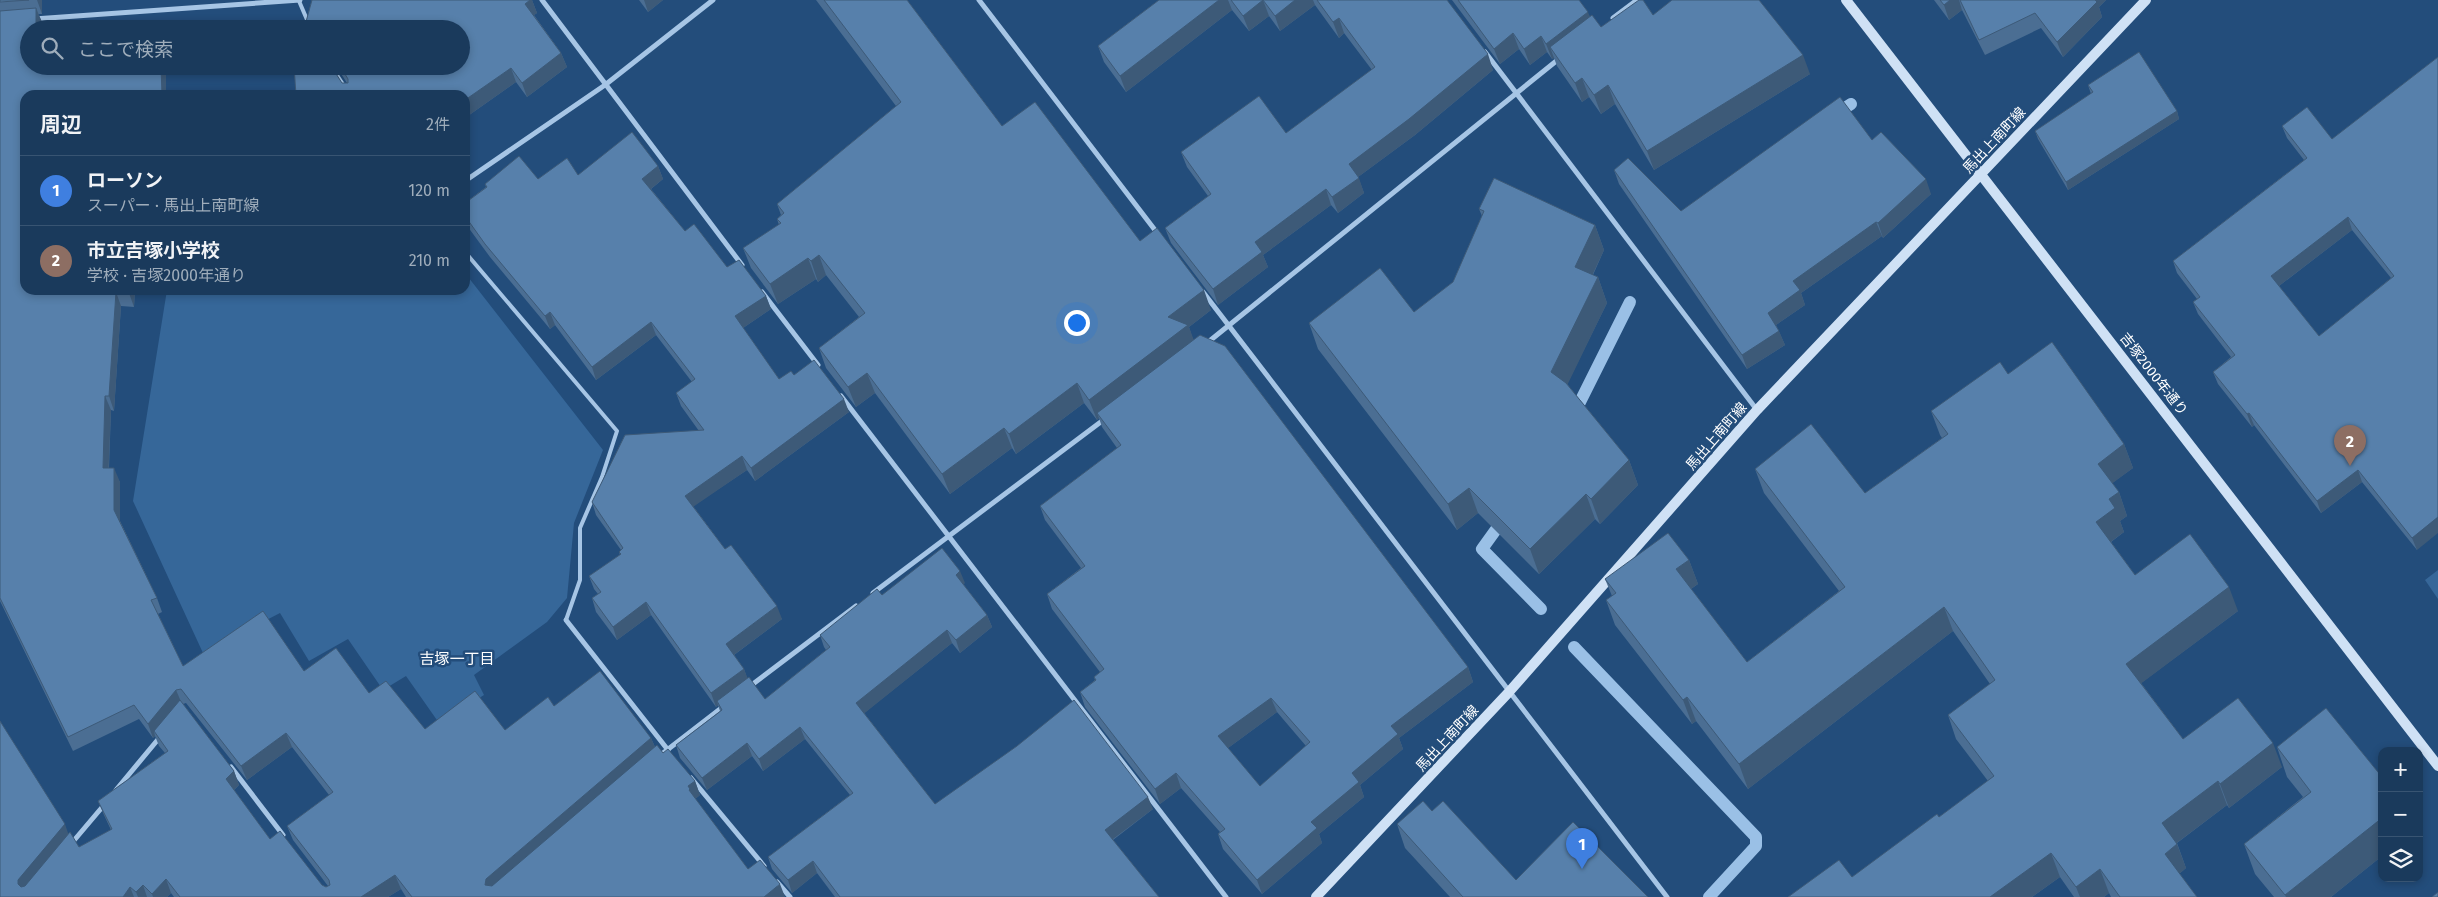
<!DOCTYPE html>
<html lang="ja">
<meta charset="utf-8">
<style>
:root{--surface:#1a3a5c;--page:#234162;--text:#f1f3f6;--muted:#9fadbb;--line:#385472;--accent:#8c9099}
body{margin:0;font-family:"Fira Sans","Noto Sans JP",sans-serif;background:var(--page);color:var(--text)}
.controls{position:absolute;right:15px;bottom:15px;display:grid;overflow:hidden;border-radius:10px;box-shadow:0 2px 8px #0003}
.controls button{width:45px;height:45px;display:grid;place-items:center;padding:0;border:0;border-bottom:1px solid var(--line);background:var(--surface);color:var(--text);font:25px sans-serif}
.you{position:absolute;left:1076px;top:322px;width:18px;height:18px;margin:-12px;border:4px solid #fff;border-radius:50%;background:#1a73e8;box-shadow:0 0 0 8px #1a73e833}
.badge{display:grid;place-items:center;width:32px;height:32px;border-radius:50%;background:var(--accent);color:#fff;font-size:16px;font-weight:700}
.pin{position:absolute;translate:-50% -41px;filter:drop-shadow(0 1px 2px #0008)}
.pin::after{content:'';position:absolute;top:26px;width:18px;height:15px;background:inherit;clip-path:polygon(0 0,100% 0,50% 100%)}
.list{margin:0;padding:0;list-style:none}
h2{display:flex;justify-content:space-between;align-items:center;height:65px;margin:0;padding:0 20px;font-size:21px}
h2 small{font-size:16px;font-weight:400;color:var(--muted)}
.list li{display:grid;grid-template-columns:32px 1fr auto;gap:15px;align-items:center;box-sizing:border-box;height:70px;padding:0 20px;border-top:1px solid var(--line)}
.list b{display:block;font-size:19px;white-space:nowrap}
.list p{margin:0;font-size:16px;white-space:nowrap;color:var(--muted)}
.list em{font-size:16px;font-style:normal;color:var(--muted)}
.icon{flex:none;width:28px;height:28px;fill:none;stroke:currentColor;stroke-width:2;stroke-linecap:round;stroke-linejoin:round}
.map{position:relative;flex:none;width:2438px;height:897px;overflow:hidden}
.search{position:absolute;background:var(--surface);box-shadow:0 2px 8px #0003;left:20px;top:20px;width:450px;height:55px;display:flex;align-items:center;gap:12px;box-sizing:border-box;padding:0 18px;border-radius:28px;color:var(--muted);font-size:19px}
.panel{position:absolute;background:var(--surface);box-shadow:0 2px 8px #0003;left:20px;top:90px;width:450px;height:205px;border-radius:15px}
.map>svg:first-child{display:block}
.green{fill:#366799}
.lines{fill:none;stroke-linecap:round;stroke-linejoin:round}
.stream{stroke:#9ac0e6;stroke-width:12}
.lane{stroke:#a6c5e5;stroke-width:4}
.street{stroke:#a6c5e5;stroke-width:5}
.secondary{stroke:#cfe1f5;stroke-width:10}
.wall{fill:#4b6e93;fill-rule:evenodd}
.shaded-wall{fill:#3d5a78}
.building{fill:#5780ab;stroke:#3d5a78;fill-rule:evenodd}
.labels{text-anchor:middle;stroke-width:5;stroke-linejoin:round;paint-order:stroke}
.street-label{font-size:14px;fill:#fff;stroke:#234d7b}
.neighbourhood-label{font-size:15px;fill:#fff;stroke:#234d7b}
</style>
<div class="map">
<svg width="2438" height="897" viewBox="0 0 2438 897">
<rect width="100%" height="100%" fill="#234d7b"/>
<g class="green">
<path d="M465,273L603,450L574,523L567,598L547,622L474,675L484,695L439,723L406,676L383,690L348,639L309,661L280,613L203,653L133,501L167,290H465Z"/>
<path d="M2438,570V599L2425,580Z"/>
</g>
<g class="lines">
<g class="stream">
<path d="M1833,116L1851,104"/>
<path d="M1573,416L1630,302"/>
<path d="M1505,517L1482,549L1541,609"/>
<path d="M1574,647L1756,837V846L1709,897"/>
</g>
<g class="lane">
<path d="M299,1L311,29"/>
<path d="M331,66L350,95"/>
<path d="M465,252L617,431L602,477L580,528V580L566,620"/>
</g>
<g class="street">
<path d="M542,0L742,265"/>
<path d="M979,0L1158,234"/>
<path d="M1613,18L1637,0"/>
<path d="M34,19L300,0"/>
<path d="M1485,52L1757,410"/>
<path d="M465,181L605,85L713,0"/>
<path d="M762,292L818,365"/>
<path d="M1203,292L1667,897"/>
<path d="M1207,343L1560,58"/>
<path d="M841,396L1226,897"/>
<path d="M873,593L1106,418"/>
<path d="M566,620L668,750"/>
<path d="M749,687L856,606"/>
<path d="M658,757L724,706"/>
<path d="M231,767L283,835"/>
<path d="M691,778L764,866"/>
<path d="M116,790L160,737"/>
<path d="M71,844L104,805"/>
<path d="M777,882L790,897"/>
</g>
<g class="secondary">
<path d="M1846,0L2438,766"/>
<path d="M1316,897L1509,692L1757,410L2146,0"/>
</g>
</g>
<g class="wall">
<path d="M0,0H42V14H38L42,22V29L29,66H166V95H25V290H135L134,307L121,306L114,411L111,410L109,468L120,482V521L157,598L162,612L158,614L183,666L304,671L369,693L425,729L505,730L554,706L651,738L655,747L663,753L695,781L700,795L695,799L748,869L785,897H406L401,889L388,897H174L171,893L167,897H0L68,834L79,847L111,830L104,815L98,801L165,753L159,746L155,736L153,738L139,719L73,751L0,601ZM186,703L247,780L292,747L329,795L287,826L293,840L328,886L326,887L322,885L270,839L234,790L239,785L234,771L183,704Z"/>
<path d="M312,0H532L537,13L534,15L561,53L567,67L527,97L516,82L465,118V95H296L294,66H331L342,83H347L336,66H461V29H304Z"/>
<path d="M639,0H663L648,12Z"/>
<path d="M816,0H907L1002,126L1140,241L1211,310L1189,327L1193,340L1468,667L1473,682L1399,738L1403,749L1360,785L1364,797L1319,834L1322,843L1262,894L1223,849L1218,834L1220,832L1181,788L1160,804L1085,707L1080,692L1095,680L1094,677L1100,672L1052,609L1047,594L1081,568L1045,520L1040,506L1117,448L1102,427L1099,418L1097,420L1084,403L1016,454L1012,448L950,494L875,393L856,407L826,368L819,348L859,317L826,275L818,282L816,279L778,304L751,268L743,248L779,225L777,219L781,215L777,204L896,106ZM1277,712L1306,746L1260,786L1228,748Z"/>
<path d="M1159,0H1447L1493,70L1415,135L1358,177L1364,193L1338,213L1331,205L1263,255L1268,267L1218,305L1171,243L1165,228L1208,196L1187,167L1181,152L1286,133L1372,70L1344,33L1339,38L1315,5L1280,31L1269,16L1249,31L1232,10L1126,92L1104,62L1098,46Z"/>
<path d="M1452,0H1579L1590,17L1601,27L1653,15L1810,74L1654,170L1615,104L1601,114L1589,97L1582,102L1557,66L1554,58L1552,59L1547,52L1530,65L1519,49L1500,64Z"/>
<path d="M1934,0H2106L2099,7L2102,17L2063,57L2041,28L1985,55L1962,10L1949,20Z"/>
<path d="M2438,57L2417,550L2362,482L2321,513L2254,425L2252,427L2218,384L2213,372L2231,357L2198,314L2193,302L2197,299L2177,273L2173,261L2304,160L2287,138L2282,126L2332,139ZM2352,230L2391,278L2319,336L2279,286Z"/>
<path d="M2088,85L2177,111L2179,119L2068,190L2038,139L2035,131L2091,94Z"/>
<path d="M1872,140L1931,194L1883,238L1882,236L1801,293L1805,305L1776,325L1785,345L1747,369L1619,184L1614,170L1681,211Z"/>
<path d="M658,166L663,179L651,189L685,231L727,267L766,296L771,309L743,328L779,379L794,375L849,412L755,481L747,470L693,506L725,549L782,619L734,655L744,669L747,678L765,699L826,650L824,647L820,635L882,595L965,583L963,584L987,615L992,627L960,653L952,643L864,713L935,804L1153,809L1113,840L1159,897H835L817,873L792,893L772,869L768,857L850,795L805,739L763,771L752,756L707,790L680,758L676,745L720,711L718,705L716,707L651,615L617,640L596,612L592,598L598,594L594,589L589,576L620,555L619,552L621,550L596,515L592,502L699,431L681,406L676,393L692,382L656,335L596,380L555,325L550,329L490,257L465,223V203L486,187L485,184L578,175Z"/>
<path d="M1479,209L1595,225L1604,250L1593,275L1598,277L1607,303L1567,384L1629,460L1638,485L1600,524L1595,519L1539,574L1478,513L1457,530L1318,349L1309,323L1414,312L1453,282L1482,216Z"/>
<path d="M2008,374L2124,444L2133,468L2112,483L2119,492L2127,516L2120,521L2124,532L2111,542L2135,575L2238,611L2141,683L2183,739L2282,767L2229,808L2227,805L2177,843L2186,868L2179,874L2197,897H2111L2109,893L2104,897H2074L2060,877L2032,897H1788L1852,877L1939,817L1988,781L1956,739L1948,715L1990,684L1953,631L1748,789L1696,721L1692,724L1615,625L1606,600L1612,596L1605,579L1689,560L1698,584L1691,589L1747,662L1839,591L1764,493L1755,469L1865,493L1942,438L1940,435L1931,411Z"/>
<path d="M2277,747L2382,856L2331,897H2274L2255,874L2244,844L2303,797L2287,777Z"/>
<path d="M1432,811L1516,880L1648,897H1450L1405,848L1397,824Z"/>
</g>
<g class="shaded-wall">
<path d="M37,0H42V14Z"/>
<path d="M530,0H532L537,13L530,18L525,4Z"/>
<path d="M644,0H663L648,12Z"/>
<path d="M1219,0H1228L1232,10L1126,92L1120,76Z"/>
<path d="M1263,0L1269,16L1249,31L1243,16Z"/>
<path d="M1295,0H1313L1315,5L1280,31L1275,16Z"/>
<path d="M1950,0H1959L1962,10L1949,20L1944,5Z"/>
<path d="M2092,0H2106L2099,7L2102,17L2063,57L2057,42Z"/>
<path d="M36,8L42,22V29H36Z"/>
<path d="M1588,12L1594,27L1550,47L1554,58L1552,59L1546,44Z"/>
<path d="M1339,18L1344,33L1339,38L1333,22Z"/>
<path d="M1513,33L1519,49L1500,64L1494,49Z"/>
<path d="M1541,36L1547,52L1530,65L1524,49Z"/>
<path d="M561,53L567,67L527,97L522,83Z"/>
<path d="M1488,54L1493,70L1415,135L1354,180L1349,164Z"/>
<path d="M1803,55L1810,74L1654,170L1647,151Z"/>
<path d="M161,66H166V95H162Z"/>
<path d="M511,68L516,82L465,118V100Z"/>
<path d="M1582,78L1589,97L1582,102L1575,83Z"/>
<path d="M1608,85L1615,104L1601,114L1594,95Z"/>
<path d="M2177,111L2179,119L2068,190L2066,182Z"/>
<path d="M658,166L663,179L647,192L642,179Z"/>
<path d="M1359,178L1364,193L1338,213L1332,197Z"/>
<path d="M1926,179L1931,194L1883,238L1878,223Z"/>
<path d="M1326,189L1331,205L1263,255L1268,267L1218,305L1213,289L1255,242Z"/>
<path d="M2348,217L2352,230L2275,289L2271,276Z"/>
<path d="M1876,222L1882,236L1801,293L1805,305L1773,327L1768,313L1793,281Z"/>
<path d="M1595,225L1604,250L1584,293L1575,267Z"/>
<path d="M819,255L826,275L818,282L811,261Z"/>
<path d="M808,258L816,279L778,304L770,284Z"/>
<path d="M1598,277L1607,303L1561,398L1551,372Z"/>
<path d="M129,290H135L134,307L129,293Z"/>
<path d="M1204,290L1211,310L1189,327L1196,346L1097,413L1099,418L1097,420L1089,400L1168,317Z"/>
<path d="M116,292L121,306L114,411L109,396Z"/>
<path d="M766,296L771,309L740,330L735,316Z"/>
<path d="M550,312L555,325L550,329L545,316Z"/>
<path d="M651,322L656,335L596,380L592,367Z"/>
<path d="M1779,331L1785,345L1747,369L1742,355Z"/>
<path d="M867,373L875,393L856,407L848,387Z"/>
<path d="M1077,383L1084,403L1016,454L1009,434Z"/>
<path d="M105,396L111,410L108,482L103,468Z"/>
<path d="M844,399L849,412L755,481L751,468Z"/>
<path d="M2249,413L2254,425L2252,427L2247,414Z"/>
<path d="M1004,428L1012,448L950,494L942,474Z"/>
<path d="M2124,444L2133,468L2106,488L2098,464Z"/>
<path d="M742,456L747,470L690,509L685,496Z"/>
<path d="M1629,460L1638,485L1600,524L1591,499Z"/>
<path d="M114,468L120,482V525L114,510Z"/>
<path d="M2358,470L2362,482L2321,513L2317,501Z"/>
<path d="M1469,488L1478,513L1457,530L1448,504Z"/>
<path d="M2119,492L2127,516L2120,521L2124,532L2105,546L2096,522L2109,499Z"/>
<path d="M1586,494L1595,519L1539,574L1530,549Z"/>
<path d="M2438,517V533L2417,550L2412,538Z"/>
<path d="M1689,560L1698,584L1685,593L1676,569Z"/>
<path d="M960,571L965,583L960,587L956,575Z"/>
<path d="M2229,587L2238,611L2135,688L2126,664Z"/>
<path d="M646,602L651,615L617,640L613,627Z"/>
<path d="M777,606L782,619L731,657L726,644Z"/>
<path d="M1944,607L1953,631L1748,789L1739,764Z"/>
<path d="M987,615L992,627L960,653L956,640Z"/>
<path d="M947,630L952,643L861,716L856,703Z"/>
<path d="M1468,667L1473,682L1399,738L1403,749L1360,785L1364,797L1319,834L1322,843L1262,894L1257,880L1311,822L1391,726Z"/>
<path d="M744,669L749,682L717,701L718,705L716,707L711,693Z"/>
<path d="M176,690L182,704L154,731L155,736L153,738L148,724Z"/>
<path d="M1687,697L1696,721L1692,724L1683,700Z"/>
<path d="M1271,698L1277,712L1224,751L1218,736Z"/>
<path d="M800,727L805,739L763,771L759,759Z"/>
<path d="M286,733L292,747L247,780L241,766Z"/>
<path d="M651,738L657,752L491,894L485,885L486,879Z"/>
<path d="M747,743L752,756L707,790L702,778Z"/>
<path d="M2273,743L2282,767L2229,808L2220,784Z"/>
<path d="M234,771L239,785L231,793L226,779Z"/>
<path d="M1176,773L1181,788L1160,804L1155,789Z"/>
<path d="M695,781L700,795L694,800L689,790L688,786Z"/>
<path d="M2218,781L2227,805L2170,848L2162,823Z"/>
<path d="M1148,797L1153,809L1109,842L1105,830Z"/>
<path d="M2382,818V856L2331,897H2286L2285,895Z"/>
<path d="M65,824L70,839L24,894L18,884V880Z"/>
<path d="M2177,844L2186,868L2173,879L2165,854Z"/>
<path d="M2051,853L2060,877L2032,897H1990Z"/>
<path d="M813,861L817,873L792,893L788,880Z"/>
<path d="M2100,869L2109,893L2104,897H2080L2076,887Z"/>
<path d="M395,875L401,889L388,897H361Z"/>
<path d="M166,879L171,893L167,897H153L152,894Z"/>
<path d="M780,884L785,897H764Z"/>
<path d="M143,885L147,897H138L136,892Z"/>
<path d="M130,887L134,897H123Z"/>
</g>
<g class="building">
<path d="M0,0H29L0,2Z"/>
<path d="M312,0H530L525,4L561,53L522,83L511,68L465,100V95H296L294,66H331L342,83H348V79L340,66H461V29H304Z"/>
<path d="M824,0H907L1002,126L1035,102L1140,241L1157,228L1204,290L1168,317L1188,325L1089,400L1077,383L1009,434L1004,428L942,474L867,373L848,387L819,348L865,313L819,255L811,261L808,258L770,284L743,248L781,223L777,219L784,213L777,204L901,102Z"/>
<path d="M1159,0H1219L1120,76L1098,46Z"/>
<path d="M1231,0H1295L1275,16L1263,0L1243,16Z"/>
<path d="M1317,0H1447L1488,54L1409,119L1349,164L1359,178L1332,197L1326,189L1255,242L1262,252L1213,289L1165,228L1211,194L1181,152L1259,96L1286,133L1375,67L1339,18L1333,22Z"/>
<path d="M1458,0H1579L1588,12L1546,44L1541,36L1524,49L1513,33L1494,49Z"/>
<path d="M1639,0H1643L1653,15L1672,0H1759L1803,55L1647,151L1608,85L1594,95L1582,78L1575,83L1550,47L1592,15L1601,27Z"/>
<path d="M1940,0H1950L1944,5Z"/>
<path d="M1960,0H2095L2097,2L2057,42L2035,13L1979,40Z"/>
<path d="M36,8V29H29V66H161L162,95H25V290H129V293L116,292L109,396H105L103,468H114V510L157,598L151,600L183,666L263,611L304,671L336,648L369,693L386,681L425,729L475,691L505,730L548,697L554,706L600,671L651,738L486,879L485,885L492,886L657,745L663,753L668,749L695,781L688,786L690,789L689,790L748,869L760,860L780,884L764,897H412L395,875L361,897H180L166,879L152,894L143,885L136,892L130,887L123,897H0V721L65,824L18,880V884L21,887L25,886L70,832L79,847L112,829L98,801L168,751L154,731L180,700L234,771L226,779L270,839L280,831L322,885L326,887L330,885L329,880L287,826L333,792L286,733L241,766L181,689L176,690L148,724L134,705L68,737L0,598V11Z"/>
<path d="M2139,52L2177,111L2066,182L2035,131L2093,92L2088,85Z"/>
<path d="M2438,57V517L2412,538L2358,470L2317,501L2249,413L2247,414L2213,372L2235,355L2193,302L2200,297L2173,261L2307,158L2282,126L2307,107L2332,139ZM2348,217L2394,276L2319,336L2271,276Z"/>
<path d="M1840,97L1872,140L1881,132L1926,179L1878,223L1876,222L1793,281L1800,290L1768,313L1779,331L1742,355L1614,170L1628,158L1681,211Z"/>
<path d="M632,132L658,166L642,179L685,231L694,224L727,267L739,260L766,296L735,316L779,379L791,371L794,375L814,360L844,399L751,468L742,456L685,496L725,549L731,545L777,606L726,644L744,669L711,693L646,602L613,627L592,598L601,592L589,576L621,554L619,552L623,548L592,502L625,435L704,430L676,393L695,379L651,322L592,367L550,312L545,316L485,244L465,216V203L487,187L485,184L519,156L538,179L567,158L578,175Z"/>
<path d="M1494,178L1595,225L1575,267L1598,277L1551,372L1566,383L1629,460L1591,499L1586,494L1530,549L1469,488L1448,504L1309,323L1380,268L1414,312L1453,282L1484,211L1479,209Z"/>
<path d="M1200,335L1225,346L1468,667L1391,726L1398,734L1352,773L1359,782L1311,822L1317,828L1257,880L1218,834L1225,829L1176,773L1155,789L1080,692L1096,680L1094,677L1104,669L1047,594L1085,566L1040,506L1121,445L1097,413ZM1271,698L1310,742L1260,786L1218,736Z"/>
<path d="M2052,342L2124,444L2098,464L2119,492L2109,499L2115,508L2096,522L2135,575L2190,534L2229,587L2126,664L2183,739L2238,698L2273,743L2220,784L2218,781L2162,823L2177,844L2165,854L2197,897H2120L2100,869L2076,887L2051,853L1990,897H1788L1839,860L1852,877L1937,814L1939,817L1994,776L1948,715L1995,680L1944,607L1739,764L1687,697L1683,700L1606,600L1616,593L1605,579L1668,533L1689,560L1676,569L1747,662L1845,587L1755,469L1811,424L1865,493L1948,434L1931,411L2000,362L2008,374Z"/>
<path d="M942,548L960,571L956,575L987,615L956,640L947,630L856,703L935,804L1017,746L1074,700L1148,797L1105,830L1159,897H840L813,861L788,880L768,857L853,793L800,727L759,759L747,743L702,778L676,745L722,710L717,701L749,677L765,699L830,647L820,635L877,589L882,595Z"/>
<path d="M2326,708L2382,777V818L2285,895L2244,844L2311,792L2277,747Z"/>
<path d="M1423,801L1432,811L1443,801L1516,880L1573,822L1648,897H1463L1397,824Z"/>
<path d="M2438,892V897H2432Z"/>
</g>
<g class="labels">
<g class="street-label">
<text transform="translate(1994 140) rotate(-47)" y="5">馬出上南町線</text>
<text transform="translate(2154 374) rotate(52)" y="5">吉塚2000年通り</text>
<text transform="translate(1716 436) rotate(-49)" y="5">馬出上南町線</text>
<text transform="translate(1447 738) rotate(-47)" y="5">馬出上南町線</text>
</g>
<g class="neighbourhood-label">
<text x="457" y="664">吉塚一丁目</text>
</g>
</g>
</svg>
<div class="controls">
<button>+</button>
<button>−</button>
<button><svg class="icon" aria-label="layers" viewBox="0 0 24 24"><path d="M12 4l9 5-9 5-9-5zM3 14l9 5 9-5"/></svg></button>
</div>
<div class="you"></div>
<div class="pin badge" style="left:1582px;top:869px;background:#3f7fe0">1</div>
<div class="pin badge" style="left:2350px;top:466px;background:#8d6e63">2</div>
<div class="search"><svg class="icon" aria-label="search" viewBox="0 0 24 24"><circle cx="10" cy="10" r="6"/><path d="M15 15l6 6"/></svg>ここで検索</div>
<section class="panel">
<h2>周辺<small>2件</small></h2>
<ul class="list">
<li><span class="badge" style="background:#3f7fe0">1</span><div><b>ローソン</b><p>スーパー · 馬出上南町線</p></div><em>120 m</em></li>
<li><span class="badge" style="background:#8d6e63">2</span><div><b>市立吉塚小学校</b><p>学校 · 吉塚2000年通り</p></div><em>210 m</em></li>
</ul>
</section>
</div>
